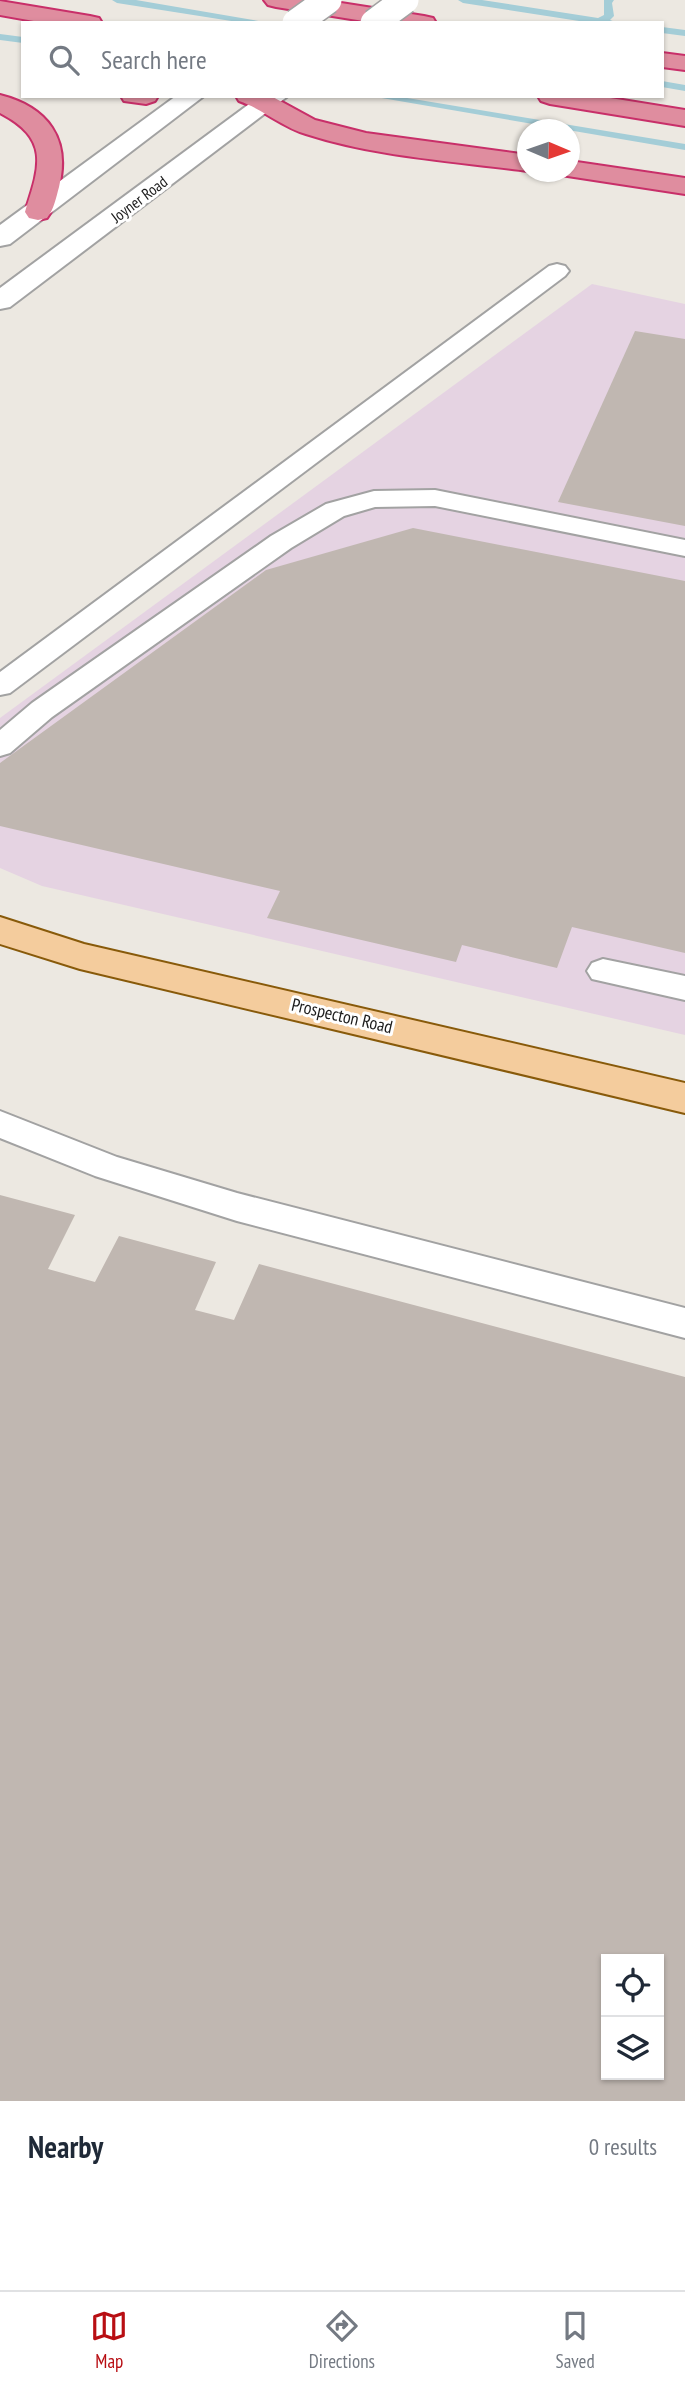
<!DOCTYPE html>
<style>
:root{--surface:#fff;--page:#f6f6f7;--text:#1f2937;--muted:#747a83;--line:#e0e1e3;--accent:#b80e13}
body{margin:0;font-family:"PT Sans Narrow",sans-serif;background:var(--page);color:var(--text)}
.controls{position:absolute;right:21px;bottom:21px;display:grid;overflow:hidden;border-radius:0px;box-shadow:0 2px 5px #0004}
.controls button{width:63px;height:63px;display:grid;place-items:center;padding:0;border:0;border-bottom:2px solid var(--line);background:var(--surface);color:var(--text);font:35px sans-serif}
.compass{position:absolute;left:517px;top:119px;width:63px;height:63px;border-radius:50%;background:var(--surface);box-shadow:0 2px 5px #0004;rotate:92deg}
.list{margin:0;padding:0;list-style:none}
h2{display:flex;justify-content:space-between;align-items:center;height:91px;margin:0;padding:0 28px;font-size:30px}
h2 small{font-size:23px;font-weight:400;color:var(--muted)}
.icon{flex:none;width:38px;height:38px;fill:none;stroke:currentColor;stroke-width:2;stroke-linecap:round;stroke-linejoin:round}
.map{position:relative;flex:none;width:685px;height:2101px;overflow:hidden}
.search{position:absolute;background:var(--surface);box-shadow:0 2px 5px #0004;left:21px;right:21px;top:21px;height:77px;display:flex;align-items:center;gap:18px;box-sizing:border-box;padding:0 24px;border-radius:0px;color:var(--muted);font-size:26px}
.sheet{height:189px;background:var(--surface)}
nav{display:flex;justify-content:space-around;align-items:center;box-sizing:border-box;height:98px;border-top:2px solid var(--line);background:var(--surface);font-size:19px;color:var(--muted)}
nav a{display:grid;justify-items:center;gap:4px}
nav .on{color:var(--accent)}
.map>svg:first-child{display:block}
.industrial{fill:#e5d3e2}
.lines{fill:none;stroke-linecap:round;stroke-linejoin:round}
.stream{fill:#a4cdd7;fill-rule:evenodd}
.building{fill:#c0b7b1;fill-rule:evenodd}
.service-casing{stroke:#a2a2a2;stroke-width:4}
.minor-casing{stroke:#a2a2a2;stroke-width:4}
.primary-casing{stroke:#885a0a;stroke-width:4}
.motorway-casing{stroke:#c82f69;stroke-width:4}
.service{fill:#fff;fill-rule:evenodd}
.minor{fill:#fff;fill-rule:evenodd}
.primary{fill:#f4cc9d;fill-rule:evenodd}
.motorway{fill:#df8d9f;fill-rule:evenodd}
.minor-bridge-casing{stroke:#a2a2a2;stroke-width:30;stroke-linecap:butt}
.minor-bridge{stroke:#fff;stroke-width:27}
.labels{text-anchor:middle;stroke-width:6;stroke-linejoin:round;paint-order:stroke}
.far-street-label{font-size:16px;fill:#1b1b1b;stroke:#fff}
.street-label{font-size:18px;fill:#1b1b1b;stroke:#fff}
</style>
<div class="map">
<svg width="685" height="2101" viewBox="0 0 685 2101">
<rect width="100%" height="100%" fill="#ece8e1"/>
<path class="industrial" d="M592,284L685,304V1035L42,886L0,868V718Z"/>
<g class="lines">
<g class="stream">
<path d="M112,0H136L270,23H244L117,3Z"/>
<path d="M458,0H482L598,18L604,15V0H614L612,3L614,16L610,20L618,23H592L463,3Z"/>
<path d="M662,27L685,30V36L662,33Z"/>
<path d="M0,34L23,37V43L0,40Z"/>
<path d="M662,81L685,85V91L662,87Z"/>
<path d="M370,96H395L685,144V150Z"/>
</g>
</g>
<g class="building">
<path d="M635,331L685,339V526L558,502Z"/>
<path d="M413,528L685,581V953L572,927L557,968L462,945L456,962L267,918L280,891L0,826V763L266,570Z"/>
<path d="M0,1195L75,1215L48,1269L95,1282L119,1236L216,1262L195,1310L234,1320L259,1264L685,1377V2101H0ZM606,1959H659V2075H606Z"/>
</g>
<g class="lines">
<g class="service-casing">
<g id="service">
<path d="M557,264L565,266L569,271L565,276L10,693L0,695V672L549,266Z"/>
<path d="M435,490L685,540V556L435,506L375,507L344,516L291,548L52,717L10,753L0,756V730L32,703L271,536L326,504L374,491Z"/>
<path d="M603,959L685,976V1000L592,979L587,971L592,963Z"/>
<path d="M0,1111L117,1157L237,1193L685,1308V1338L237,1221L95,1176L0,1138Z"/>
</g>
</g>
<g class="minor-casing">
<g id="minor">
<path d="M176,96H204L10,244L0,246V225Z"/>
<path d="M260,96H288L10,307L0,309V288Z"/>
</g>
</g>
<g class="primary-casing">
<path id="primary" d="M0,917L84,944L685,1083V1113L80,969L0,944Z"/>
</g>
<g class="motorway-casing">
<g id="motorway">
<path d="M264,0H322L424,16L433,18L436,23H376L276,7L268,5Z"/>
<path d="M0,1L90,16L99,18L102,23H45L0,15Z"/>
<path d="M662,53L685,56V70L662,67Z"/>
<path d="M0,95C48,107 71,139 59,187C56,198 54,209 47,218L38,220L29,218L25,212C40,166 50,139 0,113Z"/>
<path d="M121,96H158L155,101L146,104L124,101Z"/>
<path d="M236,96H271L315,120L366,133L528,155V171C454,161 377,157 306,134C282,127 263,109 239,101Z"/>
<path d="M538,96H598L685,110V126L550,104L541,101Z"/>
<path d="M570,161L685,178V194L561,175L559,172H570Z"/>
</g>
</g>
<use href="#service" class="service"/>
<use href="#minor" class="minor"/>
<use href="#primary" class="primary"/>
<use href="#motorway" class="motorway"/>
<g class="minor-bridge-casing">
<g id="minor-bridge">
<path d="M296,23L328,0"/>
<path d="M374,23L405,0"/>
</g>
</g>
<use href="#minor-bridge" class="minor-bridge"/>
</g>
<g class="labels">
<g class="far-street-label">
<text transform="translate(139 199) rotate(-37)" y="6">Joyner Road</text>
</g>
<g class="street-label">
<text transform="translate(342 1016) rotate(13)" y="6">Prospecton Road</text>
</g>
</g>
</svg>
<div class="controls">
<button><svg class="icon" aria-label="locate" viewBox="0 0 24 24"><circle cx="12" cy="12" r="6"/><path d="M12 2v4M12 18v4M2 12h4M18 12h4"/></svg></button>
<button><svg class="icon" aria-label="layers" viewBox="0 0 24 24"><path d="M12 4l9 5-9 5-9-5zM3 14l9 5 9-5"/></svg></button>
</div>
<svg class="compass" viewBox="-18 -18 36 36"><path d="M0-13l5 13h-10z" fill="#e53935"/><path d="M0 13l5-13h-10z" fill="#747a83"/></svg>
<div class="search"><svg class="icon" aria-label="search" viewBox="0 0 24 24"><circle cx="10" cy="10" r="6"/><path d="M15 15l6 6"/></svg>Search here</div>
</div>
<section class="sheet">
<h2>Nearby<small>0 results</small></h2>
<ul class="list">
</ul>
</section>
<nav>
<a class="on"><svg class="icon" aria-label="map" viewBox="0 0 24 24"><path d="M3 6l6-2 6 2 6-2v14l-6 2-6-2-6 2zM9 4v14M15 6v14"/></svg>Map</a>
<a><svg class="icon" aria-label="directions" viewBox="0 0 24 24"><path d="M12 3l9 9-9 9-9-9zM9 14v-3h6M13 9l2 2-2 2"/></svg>Directions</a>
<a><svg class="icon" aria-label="saved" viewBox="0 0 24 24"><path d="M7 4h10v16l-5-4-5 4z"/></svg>Saved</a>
</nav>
